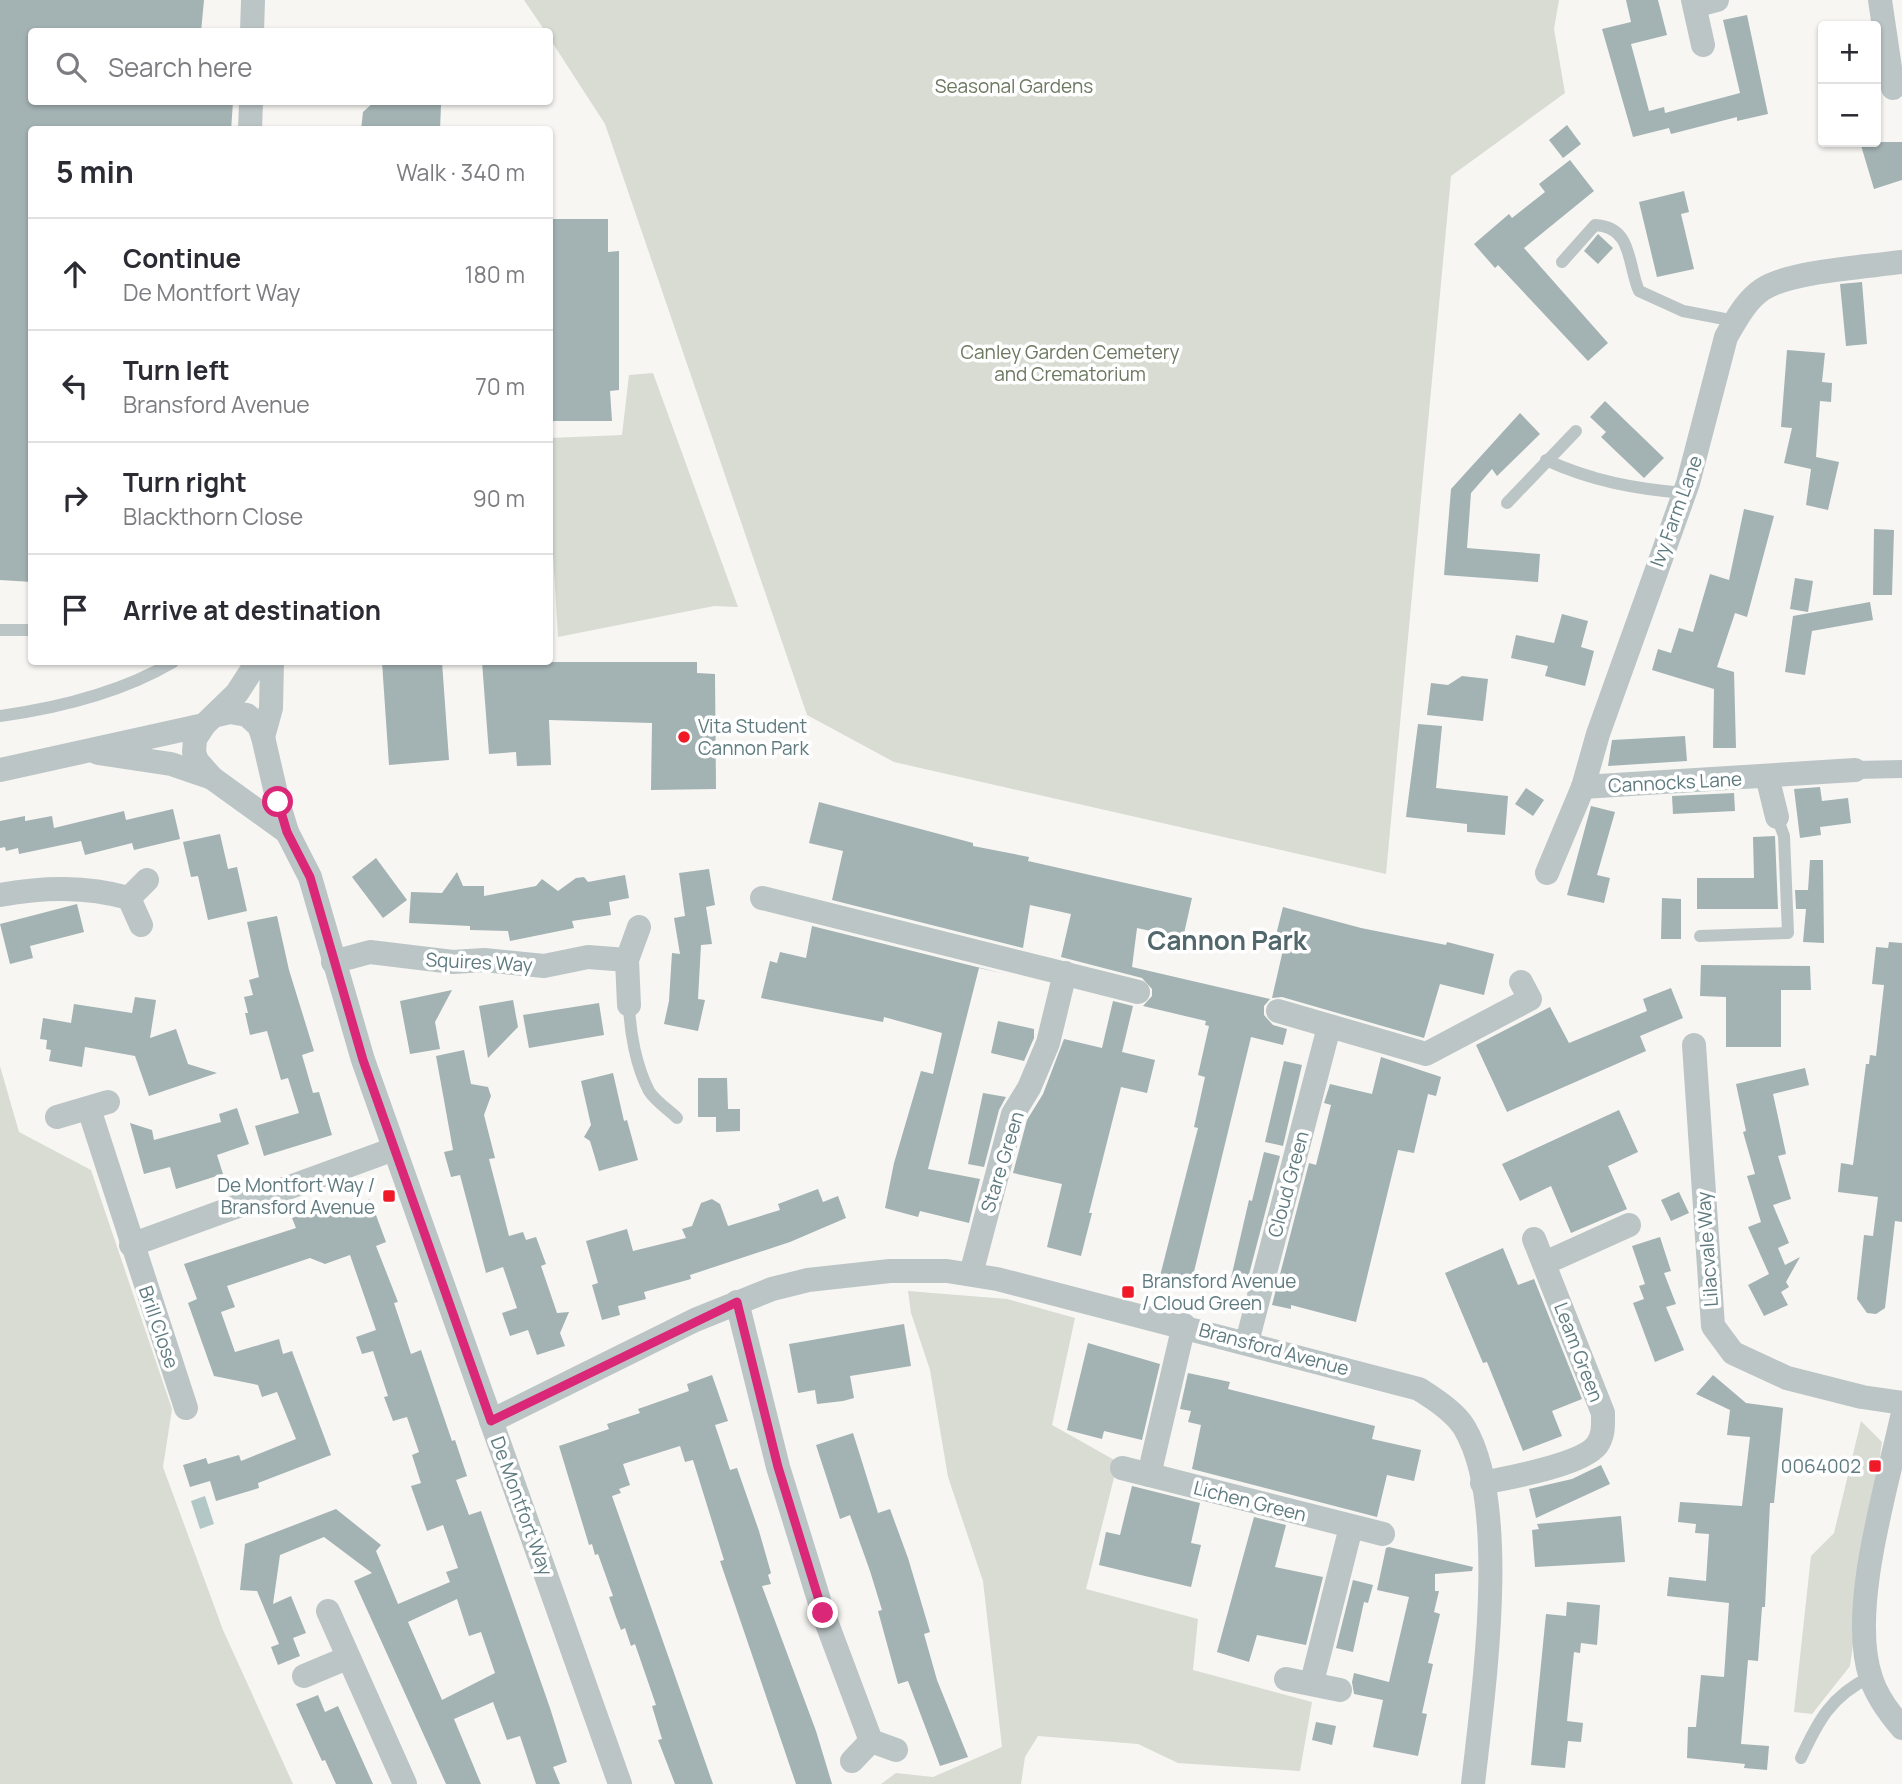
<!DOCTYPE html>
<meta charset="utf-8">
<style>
:root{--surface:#fff;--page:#f2f2f3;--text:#2b2b33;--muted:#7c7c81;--line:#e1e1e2}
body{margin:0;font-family:Manrope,sans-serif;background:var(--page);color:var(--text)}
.controls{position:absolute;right:21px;top:21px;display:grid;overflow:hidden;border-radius:7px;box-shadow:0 2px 5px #0004}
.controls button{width:63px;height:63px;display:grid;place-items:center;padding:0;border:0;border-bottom:2px solid var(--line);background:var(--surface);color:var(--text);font:35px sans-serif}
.stop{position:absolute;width:21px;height:21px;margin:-16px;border:5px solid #db2777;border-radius:50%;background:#fff}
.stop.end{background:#db2777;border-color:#fff;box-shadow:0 2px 7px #0008}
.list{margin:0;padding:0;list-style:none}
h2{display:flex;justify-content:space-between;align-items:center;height:91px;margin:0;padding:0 28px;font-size:30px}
h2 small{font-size:23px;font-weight:400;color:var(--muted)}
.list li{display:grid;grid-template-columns:46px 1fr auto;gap:21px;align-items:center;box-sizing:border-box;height:112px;padding:0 28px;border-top:2px solid var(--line)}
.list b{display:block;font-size:26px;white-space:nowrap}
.list p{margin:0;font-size:23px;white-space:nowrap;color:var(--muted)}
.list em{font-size:23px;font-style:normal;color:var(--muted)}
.icon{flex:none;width:38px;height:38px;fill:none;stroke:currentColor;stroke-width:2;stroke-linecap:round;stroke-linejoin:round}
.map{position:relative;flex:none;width:1902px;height:1784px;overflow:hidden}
.search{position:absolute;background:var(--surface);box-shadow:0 2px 5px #0004;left:28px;top:28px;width:525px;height:77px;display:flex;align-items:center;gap:18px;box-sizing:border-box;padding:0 24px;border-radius:7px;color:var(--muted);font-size:26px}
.panel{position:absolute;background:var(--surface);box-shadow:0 2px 5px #0004;left:28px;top:126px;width:525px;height:539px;border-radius:7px}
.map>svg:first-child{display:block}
.green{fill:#d8dcd2}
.water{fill:#b2c7c6}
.building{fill:#a3b2b3;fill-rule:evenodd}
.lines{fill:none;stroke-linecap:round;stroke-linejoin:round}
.service{stroke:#bcc5c6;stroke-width:12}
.pedestrian{stroke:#bcc5c6;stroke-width:18}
.minor{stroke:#bcc5c6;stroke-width:24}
.route{stroke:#db2777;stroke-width:9}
.poi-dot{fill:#f01928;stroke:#fff;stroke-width:2.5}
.labels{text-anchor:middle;stroke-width:7;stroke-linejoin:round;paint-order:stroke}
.park-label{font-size:19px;fill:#6b785f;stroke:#fff}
.street-label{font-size:19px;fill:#5f7b80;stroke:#fff}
.poi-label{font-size:19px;fill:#5f7b80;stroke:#fff;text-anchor:start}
.district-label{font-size:26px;font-weight:bold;fill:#52676b;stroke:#fff}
</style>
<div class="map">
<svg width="1902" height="1784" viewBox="0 0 1902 1784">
<rect width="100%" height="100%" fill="#f7f6f3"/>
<g class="green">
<path d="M524,0H1559L1554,29L1565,93L1451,176L1386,874L894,762L807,715L605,124L550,39V32L545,31Z"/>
<path d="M653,373L738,607L714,606L558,637L550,503V438L622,435L629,375Z"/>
<path d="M0,1066L19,1132L91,1170L172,1409L163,1467L223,1630L293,1784H0Z"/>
<path d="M908,1291L1007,1299L1075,1318L1052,1425L1118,1462L1086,1589L1198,1619L1193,1670L1312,1702L1300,1771L1178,1763L1138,1744L1038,1736L1025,1757L1021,1784H881L896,1773L933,1777L1002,1747L983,1581L948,1477L930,1370L911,1313Z"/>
<path d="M1861,1421L1882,1442L1850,1666L1812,1714L1794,1712L1811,1556L1834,1533Z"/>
</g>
<path class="water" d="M205,1496L214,1524L200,1529L191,1501Z"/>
<g class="building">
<path d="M0,0H204L201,32H32V102H233L231,130H32V582L0,580Z"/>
<path d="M1626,0H1658L1667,35L1631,44L1649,111L1664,107L1665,113L1740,93L1723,20L1747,15L1768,114L1737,121V117L1671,134L1669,128L1633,137L1602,29L1631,22Z"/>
<path d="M374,102H432L441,105L440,130H361L363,112Z"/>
<path d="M1567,125L1581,144L1563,158L1549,140Z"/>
<path d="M1860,142H1902V180L1874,189Z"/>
<path d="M1570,160L1594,191L1524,248L1608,343L1588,361L1498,265L1495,268L1474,244L1509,214L1512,218L1545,192L1539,184Z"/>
<path d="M1684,191L1689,212L1681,214L1694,269L1657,277L1639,202Z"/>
<path d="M550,219H608V252L619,251V390L610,391L612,421H550Z"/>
<path d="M1598,234L1613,248L1598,264L1584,251Z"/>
<path d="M1862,282L1867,344L1846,346L1840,284Z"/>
<path d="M1787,350L1825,353L1822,382L1832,383L1831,402L1820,401L1816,457L1839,462L1828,510L1806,505L1811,469L1784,463L1792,428L1781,427Z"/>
<path d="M1605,401L1664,458L1644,478L1601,437L1606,432L1590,417Z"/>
<path d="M1520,413L1540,434L1497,476L1492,469L1471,493L1467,548L1540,554L1538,582L1444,575L1451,489Z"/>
<path d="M1744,509L1774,516L1747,617L1735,613L1717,667L1734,672L1736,748H1713L1714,689L1652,670L1658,649L1671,653L1679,628L1693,632L1710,574L1729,580Z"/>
<path d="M1874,529L1894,530L1892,595H1873Z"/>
<path d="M1795,578L1813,581L1808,612L1790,609Z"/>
<path d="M1870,602L1873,620L1812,631L1805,675L1785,672L1793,616Z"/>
<path d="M1562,614L1588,621L1581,647L1594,651L1585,686L1545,676L1548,666L1511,658L1516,635L1554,643Z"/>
<path d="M382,662H442L449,760L389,765Z"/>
<path d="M482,662H697V673L715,674L716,789L651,790L652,723L549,720L551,765L517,766L516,752L489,754Z"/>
<path d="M1462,676L1488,679L1483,721L1427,715L1431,683L1448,685Z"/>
<path d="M1418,724L1442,726L1436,788L1508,796L1505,835L1467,832V824L1406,817Z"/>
<path d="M1685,736L1687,761L1608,766L1612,740Z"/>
<path d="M1820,787L1822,801L1848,798L1851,823L1820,827L1821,835L1800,838L1794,789Z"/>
<path d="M1526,788L1544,800L1533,816L1515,804Z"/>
<path d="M1734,793L1735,811L1673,814L1672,796Z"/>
<path d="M819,802L973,843V846L1029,857L1028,861L1192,898L1183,938L1137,928L1132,967L1270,999L1264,1006V1015L1273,1025L1287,1029L1283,1045L1251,1037L1191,1284L1160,1276L1198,1128L1194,1127L1205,1077L1198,1075L1209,1026L1205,1025L1206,1021L1143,1006L1152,996V989L1142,978L1061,957L1071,914L1030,905L1023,948L832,900L843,851L809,843Z"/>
<path d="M1591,806L1615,812L1597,875L1610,878L1604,903L1567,895Z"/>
<path d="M173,809L180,839L134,850L132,843L85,855L81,841L19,854L18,848L6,851L5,847L0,848V821L25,816V821L52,816L54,828L124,811L126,820Z"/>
<path d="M220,834L228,869L237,867L247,911L208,920L198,876L191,877L183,842Z"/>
<path d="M1775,836L1778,909H1697V878H1754L1753,837Z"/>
<path d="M376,858L407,900L383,918L352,877Z"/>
<path d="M1810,860H1823L1824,943L1803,942L1806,909H1796L1795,890H1808Z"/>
<path d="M709,869L715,905L706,907L712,944L701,945L698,999L705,1000L698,1031L664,1024L669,1001L672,953L680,954L674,918L685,916L679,873Z"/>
<path d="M457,872L463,886H484V896L536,886L542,879L558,891L576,878L584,877L588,882L625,875L629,898L609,902L611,915L572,921L574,928L510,941L508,931L470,930V926L409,923L411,892L442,893Z"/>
<path d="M1662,898L1681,899V939H1661Z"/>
<path d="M77,904L84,932L30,946L33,958L10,964L0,924Z"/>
<path d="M1283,907L1361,928L1446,945L1447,942L1494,954L1484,995L1440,984L1424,1038L1282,997L1272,998L1283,950L1273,947Z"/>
<path d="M277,916L289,970L314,1051L302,1055L313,1093L319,1092L332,1135L264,1156L255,1126L299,1113L288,1078L281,1080L267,1031L250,1035L245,1013H248L244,997L253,995L249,980L259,977L247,922Z"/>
<path d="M812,926L1005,974L979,968L928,1169L980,1179L969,1223L920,1211L918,1217L885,1208L894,1163L921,1071L933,1074L942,1033L884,1017L883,1022L761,998L770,961L777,963L780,952L806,958Z"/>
<path d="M1889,942L1902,943V1222L1895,1221L1885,1308L1876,1314L1867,1313L1857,1299L1864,1235L1873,1236L1878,1197L1838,1192L1841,1163L1853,1165L1866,1064H1869L1870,1055L1876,1056L1884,985L1872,984L1876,947L1888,948Z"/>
<path d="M1701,965L1810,966L1811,990H1781V1047H1726V997L1700,996Z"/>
<path d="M1671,988L1683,1018L1640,1036L1646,1051L1507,1112L1476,1045L1550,1007L1569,1043L1647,1011L1643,999Z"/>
<path d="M452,990L435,1022L440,1049L410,1054L400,1001Z"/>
<path d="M135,997L156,1000L150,1038L176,1029L188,1064L217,1073L149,1096L135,1056L85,1047L82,1067L49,1061L51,1050L46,1049L47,1040L40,1039L43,1018L71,1023L74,1004L132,1013Z"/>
<path d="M513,1000L518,1027L488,1058L479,1006Z"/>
<path d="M1113,1001L1133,1006L1122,1052L1155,1060L1147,1093L1121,1087L1089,1213H1092L1081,1256L1047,1247L1062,1184L1013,1173L1027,1120L1043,1094L1064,1039L1102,1048Z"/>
<path d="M599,1003L604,1035L529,1048L523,1015Z"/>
<path d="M998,1021L1034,1029V1038L1024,1061L991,1053Z"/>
<path d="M464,1050L471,1084L488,1087L491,1096L484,1115L495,1158L489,1159L509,1236L523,1232L526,1240L536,1237L546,1264L541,1266L557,1313L569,1312L560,1333L565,1346L537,1355L528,1330L510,1336L502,1313L517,1308L503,1267L486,1273L460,1175L451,1177L444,1152L453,1150L436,1056Z"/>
<path d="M1381,1057L1441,1077L1436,1096L1428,1094L1414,1153L1398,1150L1356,1322L1291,1305V1309L1272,1305L1309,1163L1316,1165L1331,1105L1324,1103L1330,1084L1372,1094Z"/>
<path d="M1284,1061L1302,1065L1283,1146L1265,1142Z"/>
<path d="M1805,1068L1809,1085L1773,1094L1786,1154L1778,1156L1791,1199L1773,1205L1789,1243L1778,1248L1785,1265L1800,1257L1786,1282L1789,1287L1781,1292L1788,1305L1764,1316L1748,1285L1769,1274L1748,1227L1761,1222L1747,1176L1755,1174L1743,1132L1746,1131L1736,1084Z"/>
<path d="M613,1073L624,1121L627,1120L638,1160L599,1171L590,1141L584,1137L591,1125L581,1081Z"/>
<path d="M698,1078H727L728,1109H740V1131L716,1132V1117H698Z"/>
<path d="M983,1093L1006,1097L999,1110L984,1167L968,1164Z"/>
<path d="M237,1108L249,1144L217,1155L223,1174L176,1189L170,1167L144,1174L130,1123L152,1130L154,1140L221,1122L219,1114Z"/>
<path d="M1619,1110L1638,1152L1608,1166L1627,1209L1571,1233L1551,1186L1520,1201L1502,1164Z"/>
<path d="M1264,1152L1280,1156L1247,1282L1231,1278L1249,1200L1252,1201Z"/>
<path d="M818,1189L823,1202L838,1196L846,1218L790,1242L690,1275L691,1279L644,1292L646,1299L618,1306L620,1315L602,1320L592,1285L598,1283L586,1241L627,1229L633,1251L686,1238L682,1229L692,1226L701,1203L712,1199L720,1204L728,1226L780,1210L778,1204Z"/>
<path d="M1679,1192L1689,1213L1671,1221L1661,1200Z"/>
<path d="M370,1199L386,1242L376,1246L398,1302L394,1303L411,1354L421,1350L452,1441L455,1440L467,1476L456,1480L469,1515L481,1511L550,1708L567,1762L553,1767L560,1784H536L520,1736L507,1740L493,1702L454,1719L481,1784H446L354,1581L372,1573L324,1537L280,1555L273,1604L291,1596L306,1633L293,1638L300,1656L278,1665L271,1647L279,1644L257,1591L240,1590L245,1544L336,1509L381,1545L376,1551L398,1604L450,1582L446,1572L458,1568L443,1525L427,1531L411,1486L421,1483L412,1455L419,1452L407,1417L393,1421L384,1397L388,1396L373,1351L362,1354L356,1337L376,1330L350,1255L325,1264L310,1258L227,1286L235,1307L221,1312L235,1352L279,1339L283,1354L292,1351L331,1455L258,1483L259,1488L216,1501L210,1481L190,1487L183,1465L206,1458L208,1464L239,1455L241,1461L296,1439L277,1392L262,1397L258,1385L214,1376L188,1303L197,1299L184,1264L296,1228L292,1218L331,1205L334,1213ZM457,1599L469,1636L481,1632L495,1673L442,1700L408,1622Z"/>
<path d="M1660,1237L1671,1271L1664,1273L1676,1304L1666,1307L1684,1350L1655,1362L1633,1303L1644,1299L1639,1286L1645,1284L1632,1246Z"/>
<path d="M1503,1248L1518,1285L1534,1279L1582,1399L1552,1411L1562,1436L1523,1451L1487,1362L1483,1363L1445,1273Z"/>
<path d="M904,1324L911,1366L850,1376L854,1398L843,1401L817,1404L815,1390L798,1393L789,1344Z"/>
<path d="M1088,1343L1160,1364L1142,1440L1104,1431L1102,1439L1067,1430Z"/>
<path d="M1188,1373L1230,1382L1228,1389L1375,1426L1372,1439L1421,1450L1414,1481L1387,1475L1377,1517L1192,1469L1201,1425L1188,1422L1191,1411L1180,1409Z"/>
<path d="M712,1375L728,1421L715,1425L730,1470L737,1468L759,1531L771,1573L768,1575L771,1584L762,1586L816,1731L832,1784H796L720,1561L724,1560L693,1460L685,1462L680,1446L623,1464L630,1485L619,1489L621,1493L612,1496L713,1784H675L658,1740L662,1739L652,1706L656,1705L635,1644L631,1646L625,1628L621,1630L616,1617L609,1597L613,1596L598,1554L595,1555L592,1544L589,1545L559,1446L609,1429L607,1424L640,1413L638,1409L689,1391L687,1384Z"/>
<path d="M1713,1375L1746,1403L1783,1408L1774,1503H1770L1765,1607H1762L1758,1661L1748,1660L1741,1744L1769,1746L1767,1770L1744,1768L1745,1764L1687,1758L1688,1727H1696L1701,1675L1724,1677L1729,1603L1667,1596L1669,1577L1706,1581L1709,1534L1695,1533L1696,1524L1678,1522L1680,1502L1742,1506L1750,1437L1727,1435L1730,1410L1696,1394Z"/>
<path d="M853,1433L878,1513L890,1509L908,1558L930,1632L924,1634L937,1680L968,1757L940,1766L908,1681L898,1684L878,1611L882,1610L870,1571L850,1515L840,1519L816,1445Z"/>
<path d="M1601,1465L1610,1484L1536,1518L1529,1489L1572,1479Z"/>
<path d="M1132,1486L1200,1503L1191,1543L1201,1545L1191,1587L1099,1565L1106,1532L1120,1535Z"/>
<path d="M1621,1516L1625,1562L1535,1567L1532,1530L1539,1529L1537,1524Z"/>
<path d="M1254,1517L1286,1525L1275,1567L1323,1577L1306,1645L1257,1635L1249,1662L1217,1652Z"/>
<path d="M1389,1547L1473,1567L1472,1571L1435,1574V1591H1439L1434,1612L1440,1614L1428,1663L1433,1664L1422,1713L1427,1714L1418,1756L1373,1747L1383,1700L1354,1694L1352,1682L1354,1673L1389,1682L1409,1597L1377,1590L1386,1548Z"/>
<path d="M1353,1580L1373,1585L1368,1603L1364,1602L1353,1652L1336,1648Z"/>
<path d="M1567,1602L1600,1605L1597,1645L1581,1643L1580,1653L1574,1652L1567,1721L1583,1723L1581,1742L1568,1741L1565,1768L1531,1765L1546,1614L1566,1616Z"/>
<path d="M318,1695L325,1712L338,1706L373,1784H336L325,1760L322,1761L296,1704Z"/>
<path d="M1316,1722L1336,1726L1332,1745L1312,1740Z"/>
</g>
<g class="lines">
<g class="service">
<path d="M1562,262L1595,225C1633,227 1627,263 1639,291L1683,311L1735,321"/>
<path d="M1546,460C1592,481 1635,489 1685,493"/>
<path d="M1507,503L1576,431"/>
<path d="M0,630H32"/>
<path d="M0,716C58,708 122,692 173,662"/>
<path d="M1700,936L1788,933L1784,836L1777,817"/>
<path d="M629,1005C630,1033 636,1066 649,1091C655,1101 669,1110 677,1118"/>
<path d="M1801,1758C1818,1721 1831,1696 1870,1677"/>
</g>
<path class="pedestrian" d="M1855,770L1902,769"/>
<g class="minor">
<path d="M1693,0L1703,45"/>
<path d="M1880,0L1893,88"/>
<path d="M1695,6L1717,0"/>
<path d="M252,32L253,0"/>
<path d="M250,130L251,102"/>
<path d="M257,662L237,693L204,725L195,739L194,752L197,761L212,778L287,832"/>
<path d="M217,715L230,712L247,715L259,726L263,737L278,802L287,832L310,877L363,1060L620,1784"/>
<path d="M263,737L271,708L272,662"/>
<path d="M98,753L171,764L212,778"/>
<path d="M0,770L204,725"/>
<path d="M1767,776L1777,817"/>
<path d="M1583,787L1855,770"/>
<path d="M1547,873L1583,787L1598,734L1688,483L1726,337C1736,320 1746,300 1763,289C1791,271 1866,267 1902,262"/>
<path d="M0,895C44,887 85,886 129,898"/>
<path d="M762,898L1138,992"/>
<path d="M141,925L129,898L147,880"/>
<path d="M333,962L370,952L453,962L484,960L544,966L588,957L627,960"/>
<path d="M629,1005L627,960L639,927"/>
<path d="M1278,1011L1426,1054L1530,999L1521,982"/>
<path d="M1694,1045L1713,1326L1733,1353L1787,1378L1862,1397L1902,1403"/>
<path d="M89,1109L186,1408"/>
<path d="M57,1117L108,1102"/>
<path d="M131,1245L394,1149"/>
<path d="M1545,1263L1629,1225"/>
<path d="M971,1274L1013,1114L1029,1088L1048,1043L1065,973"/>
<path d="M737,1302L778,1467L823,1613L871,1741"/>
<path d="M1247,1342L1329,1027"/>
<path d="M1902,1417C1887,1486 1848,1611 1871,1678C1877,1697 1889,1713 1902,1728"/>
<path d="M491,1421L695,1320L772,1289L808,1280L890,1271H947L997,1279L1419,1389C1434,1399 1454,1411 1464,1427C1511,1505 1483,1693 1473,1784"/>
<path d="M1122,1468L1383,1534"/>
<path d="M1149,1475L1184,1325"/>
<path d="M1482,1483C1507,1478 1582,1465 1597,1445C1604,1435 1603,1425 1603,1413L1534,1239"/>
<path d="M328,1611L405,1784"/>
<path d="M304,1676L347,1658"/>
<path d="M1286,1679L1340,1690"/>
<path d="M1312,1682L1351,1527"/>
<path d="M852,1761L871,1741L896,1750"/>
</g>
</g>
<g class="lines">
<path class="route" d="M278,802L287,832L310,877L363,1060L491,1421L737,1302L778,1467L823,1613"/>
</g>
<g class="poi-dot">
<circle cx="684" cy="737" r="7"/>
<rect x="382" y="1189" width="14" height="14" rx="3.5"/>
<rect x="1121" y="1285" width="14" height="14" rx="3.5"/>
<rect x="1868" y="1459" width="14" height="14" rx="3.5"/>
</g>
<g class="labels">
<g class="park-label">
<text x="1014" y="93">Seasonal Gardens</text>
<text x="1070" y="359">Canley Garden Cemetery<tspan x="1070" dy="22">and Crematorium</tspan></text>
</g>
<g class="street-label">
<text transform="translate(1676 511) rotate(-70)" y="7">Ivy Farm Lane</text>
<text transform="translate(1675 782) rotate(-3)" y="7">Cannocks Lane</text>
<text transform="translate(479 962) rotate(3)" y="7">Squires Way</text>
<text transform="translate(1002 1162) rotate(-73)" y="7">Stare Green</text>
<text transform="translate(1288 1184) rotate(-75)" y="7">Cloud Green</text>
<text transform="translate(1707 1249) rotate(-94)" y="7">Lilacvale Way</text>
<text transform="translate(159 1327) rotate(71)" y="7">Brill Close</text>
<text transform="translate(1274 1349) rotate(15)" y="7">Bransford Avenue</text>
<text transform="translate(1579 1352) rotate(69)" y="7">Leam Green</text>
<text transform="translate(1250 1501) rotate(14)" y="7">Lichen Green</text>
<text transform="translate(522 1506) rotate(70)" y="7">De Montfort Way</text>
</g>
<g class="poi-label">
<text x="698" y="733">Vita Student<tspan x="698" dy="22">Cannon Park</tspan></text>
<text x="375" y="1192" text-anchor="end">De Montfort Way /<tspan x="375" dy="22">Bransford Avenue</tspan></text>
<text x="1142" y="1288">Bransford Avenue<tspan x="1142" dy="22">/ Cloud Green</tspan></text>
<text x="1861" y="1473" text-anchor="end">0064002</text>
</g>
<g class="district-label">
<text x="1227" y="950">Cannon Park</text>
</g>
</g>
</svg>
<div class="controls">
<button>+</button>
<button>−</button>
</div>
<div class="stop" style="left:278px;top:802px"></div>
<div class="stop end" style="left:823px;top:1613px"></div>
<div class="search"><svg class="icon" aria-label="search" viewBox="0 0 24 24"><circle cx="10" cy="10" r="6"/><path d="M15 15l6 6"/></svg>Search here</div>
<section class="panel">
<h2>5 min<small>Walk · 340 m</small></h2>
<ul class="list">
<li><svg class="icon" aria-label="ahead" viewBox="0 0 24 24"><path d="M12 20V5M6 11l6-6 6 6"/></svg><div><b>Continue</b><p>De Montfort Way</p></div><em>180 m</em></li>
<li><svg class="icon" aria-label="left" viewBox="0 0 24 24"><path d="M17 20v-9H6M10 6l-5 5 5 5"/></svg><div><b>Turn left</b><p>Bransford Avenue</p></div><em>70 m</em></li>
<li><svg class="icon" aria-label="right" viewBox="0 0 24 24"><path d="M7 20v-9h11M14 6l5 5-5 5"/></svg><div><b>Turn right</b><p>Blackthorn Close</p></div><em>90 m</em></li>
<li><svg class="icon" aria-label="arrive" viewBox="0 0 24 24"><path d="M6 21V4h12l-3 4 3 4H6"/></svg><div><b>Arrive at destination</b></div></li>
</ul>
</section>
</div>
